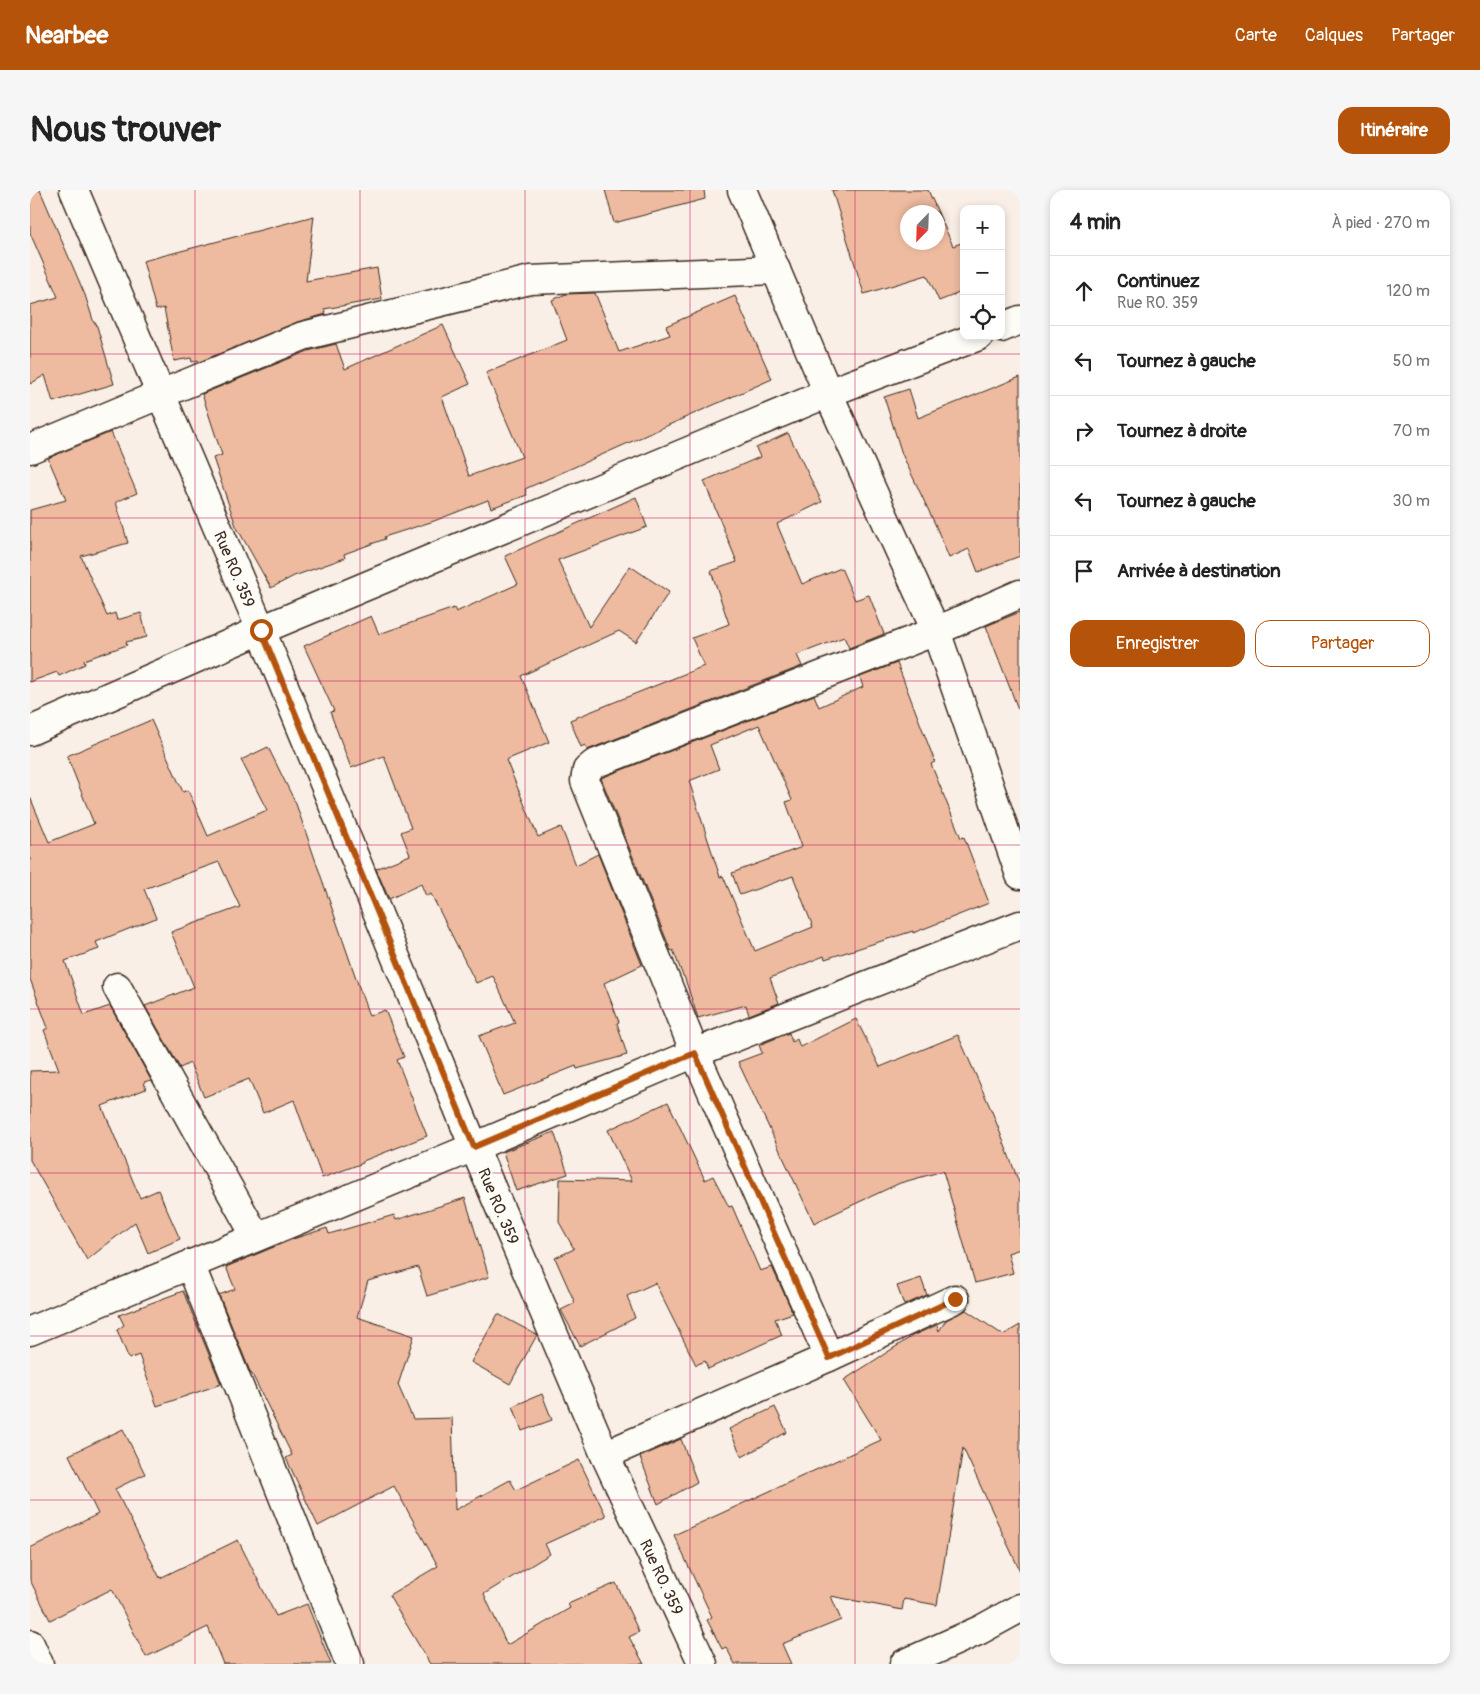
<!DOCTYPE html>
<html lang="fr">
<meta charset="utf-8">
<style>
:root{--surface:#fff;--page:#f6f6f6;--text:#222;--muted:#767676;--line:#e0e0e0;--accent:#b45309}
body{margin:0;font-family:Pangolin,sans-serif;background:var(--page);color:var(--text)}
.controls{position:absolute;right:15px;top:15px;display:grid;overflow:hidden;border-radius:10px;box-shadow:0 2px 8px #0003}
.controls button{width:45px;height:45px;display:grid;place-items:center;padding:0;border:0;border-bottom:1px solid var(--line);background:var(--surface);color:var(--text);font:25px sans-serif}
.compass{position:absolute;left:870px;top:15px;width:45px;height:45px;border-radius:50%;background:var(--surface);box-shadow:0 2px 8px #0003;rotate:203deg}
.stop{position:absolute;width:15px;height:15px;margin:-11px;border:4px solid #b45309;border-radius:50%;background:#fff}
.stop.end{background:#b45309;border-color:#fff;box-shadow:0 1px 5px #0008}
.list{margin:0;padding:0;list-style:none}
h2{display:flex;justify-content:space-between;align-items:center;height:65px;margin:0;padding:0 20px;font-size:21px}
h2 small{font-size:16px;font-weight:400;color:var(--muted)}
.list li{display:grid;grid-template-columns:32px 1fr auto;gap:15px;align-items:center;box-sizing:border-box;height:70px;padding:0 20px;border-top:1px solid var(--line)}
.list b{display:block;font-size:19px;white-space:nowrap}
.list p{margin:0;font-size:16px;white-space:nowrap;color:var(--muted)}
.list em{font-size:16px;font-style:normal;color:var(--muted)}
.actions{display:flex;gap:10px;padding:15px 20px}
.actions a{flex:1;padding:11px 0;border:1px solid var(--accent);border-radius:15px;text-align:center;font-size:18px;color:var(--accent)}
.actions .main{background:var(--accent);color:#fff}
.icon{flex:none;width:28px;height:28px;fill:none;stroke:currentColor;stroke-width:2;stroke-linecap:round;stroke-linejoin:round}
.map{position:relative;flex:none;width:990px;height:1474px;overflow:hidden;border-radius:15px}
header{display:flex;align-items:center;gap:30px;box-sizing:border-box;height:70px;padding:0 25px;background:var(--accent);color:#fff}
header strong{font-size:24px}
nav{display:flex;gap:28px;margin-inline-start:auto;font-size:18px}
.intro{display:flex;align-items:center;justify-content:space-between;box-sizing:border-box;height:120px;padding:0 30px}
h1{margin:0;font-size:35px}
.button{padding:12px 22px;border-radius:15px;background:var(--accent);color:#fff;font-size:18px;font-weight:700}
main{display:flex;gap:30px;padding:0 30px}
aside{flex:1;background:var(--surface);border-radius:15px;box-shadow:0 2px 8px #0003}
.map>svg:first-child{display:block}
.building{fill:#eebba0;stroke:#3b2a1e;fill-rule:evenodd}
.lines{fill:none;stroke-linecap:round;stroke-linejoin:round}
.minor-casing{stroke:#3b2a1e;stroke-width:31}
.minor{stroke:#fdfcf7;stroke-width:28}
.route{stroke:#b45309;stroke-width:6}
.grid{fill:none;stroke:#c2185b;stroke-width:1;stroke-opacity:0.55}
.labels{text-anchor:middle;stroke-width:4;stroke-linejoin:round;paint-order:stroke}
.street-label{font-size:16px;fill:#3b2a1e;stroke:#fdfcf7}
</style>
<header>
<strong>Nearbee</strong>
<nav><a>Carte</a><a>Calques</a><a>Partager</a></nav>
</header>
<div class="intro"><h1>Nous trouver</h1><a class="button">Itinéraire</a></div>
<main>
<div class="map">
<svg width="990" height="1474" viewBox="0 0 990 1474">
<rect width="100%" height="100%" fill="#faefe6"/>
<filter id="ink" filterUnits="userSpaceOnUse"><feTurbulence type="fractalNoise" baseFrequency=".02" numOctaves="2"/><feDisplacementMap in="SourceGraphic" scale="10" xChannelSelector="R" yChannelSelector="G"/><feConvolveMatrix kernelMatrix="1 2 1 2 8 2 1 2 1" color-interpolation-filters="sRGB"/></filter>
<g filter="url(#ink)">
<g class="building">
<path d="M0,0H10L55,105L64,133H66L84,194L23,212L15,185L0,194V115L28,107L0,43Z"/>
<path d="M575,0H674L675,9L584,33Z"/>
<path d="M802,0H898L923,56L934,52V101L909,111L897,85L834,104ZM878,22H908V52H878Z"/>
<path d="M284,26L276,91L347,78L352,109L294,119L296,124L267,132L169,172L168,170L162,172L161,168L144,171L134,118L126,120L113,71Z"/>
<path d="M565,103L589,162L640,145L636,136L705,106L742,189L495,299L497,305L461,318L458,310L404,331L354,347L355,349L314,364L315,368L264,386L241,398L206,336L183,268L192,265L172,204L278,161L306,154L315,179L413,135L440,194L412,207L439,286L492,267L456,183L537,150L522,110L536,104Z"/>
<path d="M990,187V366L948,382L939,359L919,368L905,334L872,264L854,207L879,199L888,228Z"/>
<path d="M81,242L107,303L86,312L98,353L51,366L77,426L85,423L87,430L111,423L117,447L96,452L97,455L54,470L55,474L29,486L27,482L0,492V320L36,310L18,268Z"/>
<path d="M758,243L792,312L747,334L772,394L811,378L825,410L839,405L854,444L819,458L814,447L767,465L772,476L557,560L555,555L551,557L540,530L674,476L662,448L699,434L681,381L707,372L674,291L730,267L726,258Z"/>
<path d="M606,307L617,337L528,370L559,437L600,376L639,402L606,452L589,441L491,486L519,552L476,570L508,647L531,637L546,675L568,664L612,775L574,793L589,832L587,833L597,865L547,879L546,876L473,905L449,846L485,833L463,786L446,793L401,704L396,706L391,694L359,709L346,679L380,665L371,642L381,638L354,566L321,578L300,522L304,521L274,456L341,426L349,444L424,418L426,422L488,394L475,366Z"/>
<path d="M990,422V519H988L956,436Z"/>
<path d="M867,473L905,572L901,574L931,648L934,647L959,713L883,743V741L795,769L794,766L740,788L749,813L719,825L716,815L668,828L654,786H653L643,760L641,761L571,588L784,505L789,517L833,497L830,487ZM729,535L762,610L756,612L772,657L702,683L710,705L763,686L783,737L725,761L693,686L690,687L659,591L689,579L680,555Z"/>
<path d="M121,530L153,602L158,600L178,646L237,620L211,570L238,557L266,614L339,826L355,820L374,867L367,870L397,946L333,971V973L292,988L264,910L233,923L219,889L174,907L160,873L150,878L115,816L164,797L141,742L210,717L189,672L114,699L126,728L66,752L69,759L35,771L54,825L80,816L121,890L114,892L116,899L72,916L110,1008L128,1000L150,1049L118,1063L105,1032L57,1070L0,970V881L29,880L14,840L18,838L0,789V607L19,652L64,634L37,566Z"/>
<path d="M826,829L850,877L928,845L963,924L990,995V1059L978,1063L983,1083L945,1093L913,981L870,993L784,1033L708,872L732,863L729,855L759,843L762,852L767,849L770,857Z"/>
<path d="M638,912L675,990L683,986L699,1017L702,1016L730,1081L742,1077L763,1123L745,1129L752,1145L678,1179L675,1171L666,1175L625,1093L597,1106L605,1128L550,1156L531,1120L545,1113L525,1068L544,1059L529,1032L530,989L602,991L578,940Z"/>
<path d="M524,942L538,984L486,1001L473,962Z"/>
<path d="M435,1008L459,1087L397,1106L388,1077L338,1091L327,1127L384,1146L368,1195L383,1229L422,1228L425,1320L480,1290L486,1300L549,1270L576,1326L515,1354L520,1364L454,1404L477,1455L540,1418L538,1414L586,1393L609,1442L599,1447L614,1474H400L359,1405L408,1376L364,1296L288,1336L256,1268L262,1265L222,1184H221L189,1105L205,1099L196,1077L263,1049L297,1038L299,1044L364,1025L366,1030Z"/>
<path d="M891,1088L897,1105L874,1115L867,1096Z"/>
<path d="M153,1101L191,1194L127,1216L109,1165L99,1169L87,1140L94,1135L89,1125Z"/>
<path d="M936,1120L973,1145L990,1135V1381L933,1258L907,1415L874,1409L872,1420L801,1406L811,1430L752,1454L761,1474H705L696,1457L692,1459L677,1430L682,1427L644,1345L851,1250L814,1190L884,1145L907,1135L909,1141L916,1130Z"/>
<path d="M468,1124L507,1145L480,1194L441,1172Z"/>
<path d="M512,1204L522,1230L492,1241L483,1216Z"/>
<path d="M745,1217L757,1242L712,1267L699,1239Z"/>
<path d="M93,1239L115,1284L85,1299L130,1388L208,1350L246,1426L277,1414L301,1474H193L178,1437L116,1467L82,1399L20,1430L0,1390V1358L68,1324L39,1265Z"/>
<path d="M651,1249L667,1292L628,1314L610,1267Z"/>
</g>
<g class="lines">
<g class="minor-casing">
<g id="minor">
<path d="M44,0L231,440L444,957L575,1265L673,1474"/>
<path d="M712,0L798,203L906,441L990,685"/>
<path d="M971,138L990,130"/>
<path d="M0,259L131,204L273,146L500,90L746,80"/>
<path d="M0,541L231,440L798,203L949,146"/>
<path d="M87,797L226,1047"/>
<path d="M160,1074L320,1474"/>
<path d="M0,1141L444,957L665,863L990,735"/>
<path d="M799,1167L665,863L555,591L557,580L564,574L906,441L990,404"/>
<path d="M575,1265L799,1167L925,1109"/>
<path d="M0,1454L9,1474"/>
<path d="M874,1474L950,1440L990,1418"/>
</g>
</g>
<use href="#minor" class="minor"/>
</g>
</g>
<g class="lines" filter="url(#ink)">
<path class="route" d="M231,440L444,957L665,863L799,1168L925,1109"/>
</g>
<path class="grid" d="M165,0V1474M330,0V1474M495,0V1474M660,0V1474M825,0V1474M0,164H990M0,328H990M0,491H990M0,655H990M0,819H990M0,983H990M0,1146H990M0,1310H990"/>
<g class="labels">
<g class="street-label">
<text transform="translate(205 379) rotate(67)" y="6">Rue RO. 359</text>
<text transform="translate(469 1016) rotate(67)" y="6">Rue RO. 359</text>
<text transform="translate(632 1387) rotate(65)" y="6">Rue RO. 359</text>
</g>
</g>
</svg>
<div class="controls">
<button>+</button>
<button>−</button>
<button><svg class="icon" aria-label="locate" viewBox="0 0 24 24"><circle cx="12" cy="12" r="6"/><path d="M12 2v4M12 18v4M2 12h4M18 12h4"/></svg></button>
</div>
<svg class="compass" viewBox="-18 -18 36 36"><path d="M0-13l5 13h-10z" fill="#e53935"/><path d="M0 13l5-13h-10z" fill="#767676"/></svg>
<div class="stop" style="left:231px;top:440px"></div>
<div class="stop end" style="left:925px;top:1109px"></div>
</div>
<aside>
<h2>4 min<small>À pied · 270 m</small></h2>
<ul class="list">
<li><svg class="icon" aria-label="ahead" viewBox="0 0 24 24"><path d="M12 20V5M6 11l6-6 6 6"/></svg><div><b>Continuez</b><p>Rue RO. 359</p></div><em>120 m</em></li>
<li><svg class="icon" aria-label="left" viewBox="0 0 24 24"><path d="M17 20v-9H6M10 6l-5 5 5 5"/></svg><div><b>Tournez à gauche</b></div><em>50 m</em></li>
<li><svg class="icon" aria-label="right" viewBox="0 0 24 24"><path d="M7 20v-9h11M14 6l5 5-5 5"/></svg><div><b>Tournez à droite</b></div><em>70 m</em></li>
<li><svg class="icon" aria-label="left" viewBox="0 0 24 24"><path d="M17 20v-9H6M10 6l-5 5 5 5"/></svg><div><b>Tournez à gauche</b></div><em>30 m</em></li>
<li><svg class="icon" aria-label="arrive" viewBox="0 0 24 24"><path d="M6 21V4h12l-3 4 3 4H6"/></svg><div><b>Arrivée à destination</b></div></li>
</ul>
<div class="actions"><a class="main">Enregistrer</a><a>Partager</a></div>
</aside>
</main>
